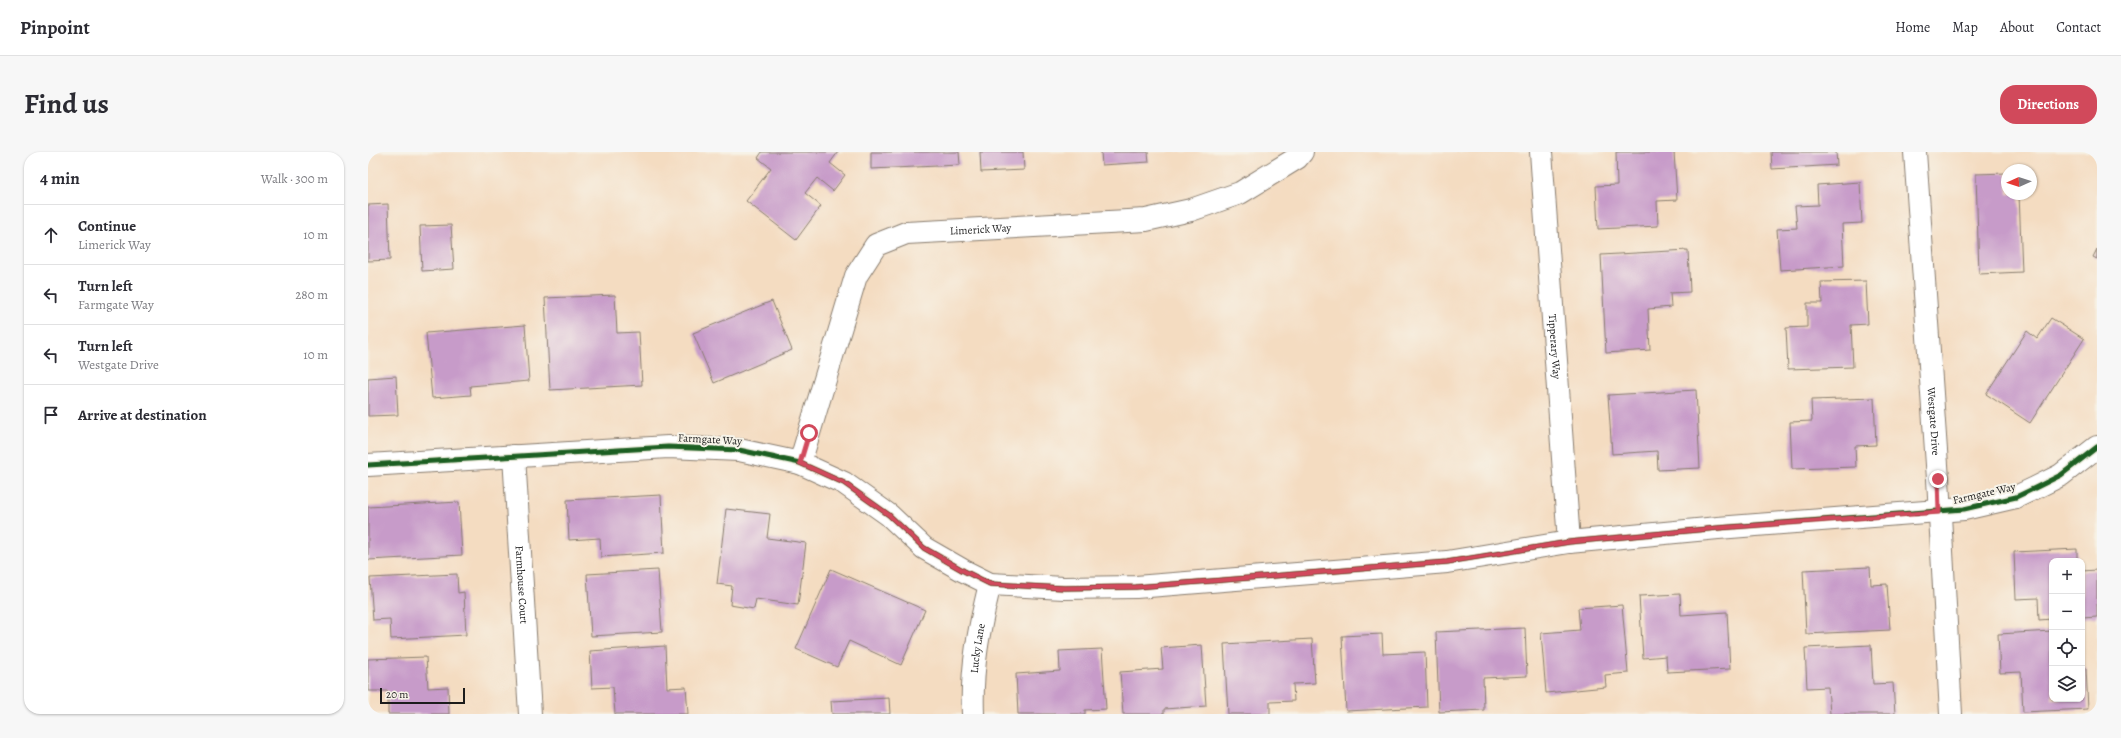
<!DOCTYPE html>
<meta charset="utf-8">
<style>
:root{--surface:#fff;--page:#f7f7f7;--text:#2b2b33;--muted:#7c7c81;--line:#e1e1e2;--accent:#d1495b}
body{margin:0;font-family:Alegreya,serif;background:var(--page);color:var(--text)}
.controls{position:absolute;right:12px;bottom:12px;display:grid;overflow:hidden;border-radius:8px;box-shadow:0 1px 3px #0004}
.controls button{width:36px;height:36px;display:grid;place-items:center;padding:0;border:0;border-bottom:1px solid var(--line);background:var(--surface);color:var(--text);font:20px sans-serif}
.compass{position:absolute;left:1633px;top:12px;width:36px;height:36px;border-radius:50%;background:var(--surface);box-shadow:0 1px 3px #0004;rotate:267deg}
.scale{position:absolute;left:12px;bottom:10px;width:85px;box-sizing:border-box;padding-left:4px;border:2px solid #1c1c1c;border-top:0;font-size:11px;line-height:14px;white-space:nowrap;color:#1c1c1c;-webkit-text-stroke:3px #f7f3e8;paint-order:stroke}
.stop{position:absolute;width:12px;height:12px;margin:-9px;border:3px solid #d1495b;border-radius:50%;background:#fff}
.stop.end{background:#d1495b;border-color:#fff;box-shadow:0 1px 4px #0008}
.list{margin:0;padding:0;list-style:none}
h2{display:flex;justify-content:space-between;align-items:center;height:52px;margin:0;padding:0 16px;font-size:17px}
h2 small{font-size:13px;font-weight:400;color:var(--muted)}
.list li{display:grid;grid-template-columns:26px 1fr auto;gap:12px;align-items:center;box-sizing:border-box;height:60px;padding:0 16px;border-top:1px solid var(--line)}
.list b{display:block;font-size:15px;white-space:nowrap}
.list p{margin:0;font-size:13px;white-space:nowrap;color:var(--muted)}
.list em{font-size:13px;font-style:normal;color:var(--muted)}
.icon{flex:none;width:22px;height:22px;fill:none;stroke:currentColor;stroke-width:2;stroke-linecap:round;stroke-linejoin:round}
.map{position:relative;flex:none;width:1729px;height:562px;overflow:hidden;border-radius:16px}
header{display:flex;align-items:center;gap:24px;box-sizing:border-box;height:56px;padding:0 20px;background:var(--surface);border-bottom:1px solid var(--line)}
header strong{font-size:19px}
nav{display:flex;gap:22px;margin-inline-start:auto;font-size:14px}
.intro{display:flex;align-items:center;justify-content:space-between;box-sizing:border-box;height:96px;padding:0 24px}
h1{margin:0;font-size:28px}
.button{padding:10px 18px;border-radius:16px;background:var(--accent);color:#fff;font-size:14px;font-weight:700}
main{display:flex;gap:24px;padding:0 24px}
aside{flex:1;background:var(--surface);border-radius:16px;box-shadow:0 1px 3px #0004}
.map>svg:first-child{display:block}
.building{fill:#c79bc9}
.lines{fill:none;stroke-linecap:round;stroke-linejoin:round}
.minor-casing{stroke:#887c6e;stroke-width:24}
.minor{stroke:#fff;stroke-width:22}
.cycleway-casing{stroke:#f7f3e8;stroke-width:8}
.cycleway{stroke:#1b5e20;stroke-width:5}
.route{stroke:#d1495b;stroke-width:5}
.labels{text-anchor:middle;stroke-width:4;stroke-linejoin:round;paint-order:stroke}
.street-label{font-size:11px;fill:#1c1c1c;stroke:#f7f3e8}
</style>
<header>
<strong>Pinpoint</strong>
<nav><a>Home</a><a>Map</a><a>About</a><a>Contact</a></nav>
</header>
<div class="intro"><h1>Find us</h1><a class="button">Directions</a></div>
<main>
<aside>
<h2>4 min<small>Walk · 300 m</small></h2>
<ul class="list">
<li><svg class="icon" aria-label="ahead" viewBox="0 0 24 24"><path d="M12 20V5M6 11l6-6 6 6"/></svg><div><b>Continue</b><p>Limerick Way</p></div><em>10 m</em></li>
<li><svg class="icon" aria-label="left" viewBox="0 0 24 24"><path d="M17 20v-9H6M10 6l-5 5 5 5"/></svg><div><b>Turn left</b><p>Farmgate Way</p></div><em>280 m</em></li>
<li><svg class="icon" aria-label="left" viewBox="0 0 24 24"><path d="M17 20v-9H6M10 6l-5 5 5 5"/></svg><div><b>Turn left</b><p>Westgate Drive</p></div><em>10 m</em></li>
<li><svg class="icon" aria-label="arrive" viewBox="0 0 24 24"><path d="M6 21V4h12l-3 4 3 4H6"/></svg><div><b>Arrive at destination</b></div></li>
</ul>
</aside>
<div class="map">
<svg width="1729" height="562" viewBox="0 0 1729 562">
<rect width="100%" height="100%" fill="#f7f3e8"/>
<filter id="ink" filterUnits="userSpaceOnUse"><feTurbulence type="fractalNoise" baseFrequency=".025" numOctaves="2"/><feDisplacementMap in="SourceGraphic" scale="8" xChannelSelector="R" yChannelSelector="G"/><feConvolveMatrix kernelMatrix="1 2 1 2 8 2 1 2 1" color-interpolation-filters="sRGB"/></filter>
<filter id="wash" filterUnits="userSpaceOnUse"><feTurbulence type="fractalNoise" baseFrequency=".012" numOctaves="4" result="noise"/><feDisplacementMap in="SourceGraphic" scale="16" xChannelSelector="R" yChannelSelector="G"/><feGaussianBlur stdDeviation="0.9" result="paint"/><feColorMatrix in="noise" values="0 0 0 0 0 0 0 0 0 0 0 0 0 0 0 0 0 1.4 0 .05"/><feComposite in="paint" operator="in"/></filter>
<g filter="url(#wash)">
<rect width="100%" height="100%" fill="#f4dcc1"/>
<g id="blocks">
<g class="building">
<path d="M394,0H470L462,11L477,23L465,39L449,26L437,41L453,54L428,88L378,49L403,16L390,6Z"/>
<path d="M503,0H591L592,13L503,17Z"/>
<path d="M612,0H655L656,18L613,20Z"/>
<path d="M733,0H780L781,10L734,13Z"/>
<path d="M1248,0H1306L1309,48L1289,49L1290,74L1230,77L1228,34L1249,33Z"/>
<path d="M1403,0H1468L1469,13L1404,17Z"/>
<path d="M1639,21V42H1651L1654,120L1611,122L1608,22Z"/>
<path d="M1492,30L1494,71L1474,72L1476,114L1412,118L1409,77L1429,76L1427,54L1450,53L1449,33Z"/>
<path d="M20,52L22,108L0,109V53Z"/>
<path d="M83,73L86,117L54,119L52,74Z"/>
<path d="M1729,97V107L1725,105Z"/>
<path d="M1320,98L1322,140L1302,141L1303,155L1280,157L1282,198L1238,201L1233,103Z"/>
<path d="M1498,129L1500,172L1483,173L1485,215L1420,217L1418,176L1439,175V151H1454L1453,130Z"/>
<path d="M247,143L249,181L271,180L274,233L182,238L177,146Z"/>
<path d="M404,149L424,198L346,231L325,181Z"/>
<path d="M1683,166L1716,187L1662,271L1618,242L1659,179L1669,187Z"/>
<path d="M157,173L161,229L102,234L103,243L64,246L58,181Z"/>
<path d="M28,224L30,263L0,264V226Z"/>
<path d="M1328,238L1332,316L1290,318L1289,299L1244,302L1240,243Z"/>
<path d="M1506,246L1508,293L1487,294L1488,315L1424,317L1422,270L1444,269L1443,248Z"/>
<path d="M293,343L296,401L233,405L232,386L201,388L199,348Z"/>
<path d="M91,350L94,403L0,408V355Z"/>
<path d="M358,357L402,362L399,386L438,391L430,453L388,447L386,457L362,453L364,434L349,432Z"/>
<path d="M1709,397V409H1684V467L1671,468L1670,446L1648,447L1646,400Z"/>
<path d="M1502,415L1503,433L1519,432L1522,478L1438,482L1435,418Z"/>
<path d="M463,417L557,458L533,513L481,489L469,515L428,497Z"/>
<path d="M290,418L294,480L223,484L219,422Z"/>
<path d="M1729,418V465L1714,466V419Z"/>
<path d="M89,422L90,441L96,440L98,483L23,487L22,467L5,468L2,426Z"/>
<path d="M1312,442L1313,463L1359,460L1362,517L1299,520L1298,504L1275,506L1271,444Z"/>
<path d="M1254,453L1260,521L1237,523L1238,535L1178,541L1173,481L1212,478L1210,456Z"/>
<path d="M1157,476L1159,524L1115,526L1116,558L1071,560L1068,480Z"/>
<path d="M1684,479V547H1714V517L1718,516L1720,557L1655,560L1653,520L1632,521L1630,482Z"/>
<path d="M1014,482L1015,502L1057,500L1059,555L978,559L974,484Z"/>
<path d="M944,487L947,531L925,532L926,549L902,550V562H860L856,492Z"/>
<path d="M834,493L838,554L796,557V562H755L752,520L795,517L793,496Z"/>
<path d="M1503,493L1505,532L1525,531L1527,562H1462L1460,535L1439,536L1437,496Z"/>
<path d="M297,494L299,536L318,535L320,562H247L245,535L224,536L222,499Z"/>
<path d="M734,497L738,557L717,558V562H650L648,522L692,519L691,499Z"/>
<path d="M58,505L60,536L80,535L81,562H20V539H0V507Z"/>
<path d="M521,546L522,562H464L463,549Z"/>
</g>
</g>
</g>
<g filter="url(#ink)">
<use href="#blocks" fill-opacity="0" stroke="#887c6e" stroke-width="1"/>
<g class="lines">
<g class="minor-casing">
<g id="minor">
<path id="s1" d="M1173,0L1201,390"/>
<path id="s2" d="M1547,0L1570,327L1583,562"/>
<path id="s3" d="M146,304L162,562"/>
<path id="s4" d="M432,311L488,124L508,93L538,81L778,68L823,58L872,41L929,6L934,0"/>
<path d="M0,313L300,295L371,298L432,311L476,331L521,363L556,396L596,419L622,432L696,436L768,435L1079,410L1201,390L1350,376L1596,357L1648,345L1667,336L1693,323L1729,295"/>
<path id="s5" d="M605,562C603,515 611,477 622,432"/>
</g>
</g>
<use href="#minor" class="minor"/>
<g class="cycleway-casing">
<path id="cycleway" d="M0,313L300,295L371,298L432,311L476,331L521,363L556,396L596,419L622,432L696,436L768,435L1079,410L1201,390L1350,376L1596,357L1648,345L1667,336L1693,323L1729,295"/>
</g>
<use href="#cycleway" class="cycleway"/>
</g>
</g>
<g class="lines" filter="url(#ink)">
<path class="route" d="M441,281L432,311L476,331L521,363L556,396L596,419L622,432L696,436L768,435L1079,410L1201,390L1350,376L1571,360L1570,327"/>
</g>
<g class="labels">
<g class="street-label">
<text dy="4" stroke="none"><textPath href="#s4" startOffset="339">Limerick Way</textPath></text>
<text dy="4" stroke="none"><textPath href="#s1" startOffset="195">Tipperary Way</textPath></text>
<text dy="4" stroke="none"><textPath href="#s2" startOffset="270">Westgate Drive</textPath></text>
<text transform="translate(342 287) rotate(3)" y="4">Farmgate Way</text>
<text transform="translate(1616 341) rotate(-13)" y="4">Farmgate Way</text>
<text dy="4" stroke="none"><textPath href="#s3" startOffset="129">Farmhouse Court</textPath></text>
<text dy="4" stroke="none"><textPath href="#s5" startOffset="66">Lucky Lane</textPath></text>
</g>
</g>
</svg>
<div class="controls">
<button>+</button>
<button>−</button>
<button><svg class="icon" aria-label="locate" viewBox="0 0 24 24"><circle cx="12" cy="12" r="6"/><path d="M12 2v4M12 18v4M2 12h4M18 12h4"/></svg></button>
<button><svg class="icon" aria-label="layers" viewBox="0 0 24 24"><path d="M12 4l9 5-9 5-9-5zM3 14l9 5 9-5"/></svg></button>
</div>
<svg class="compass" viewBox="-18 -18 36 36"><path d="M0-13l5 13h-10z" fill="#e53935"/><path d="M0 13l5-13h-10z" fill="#7c7c81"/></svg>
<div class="scale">20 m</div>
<div class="stop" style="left:441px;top:281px"></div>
<div class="stop end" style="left:1570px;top:327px"></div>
</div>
</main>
